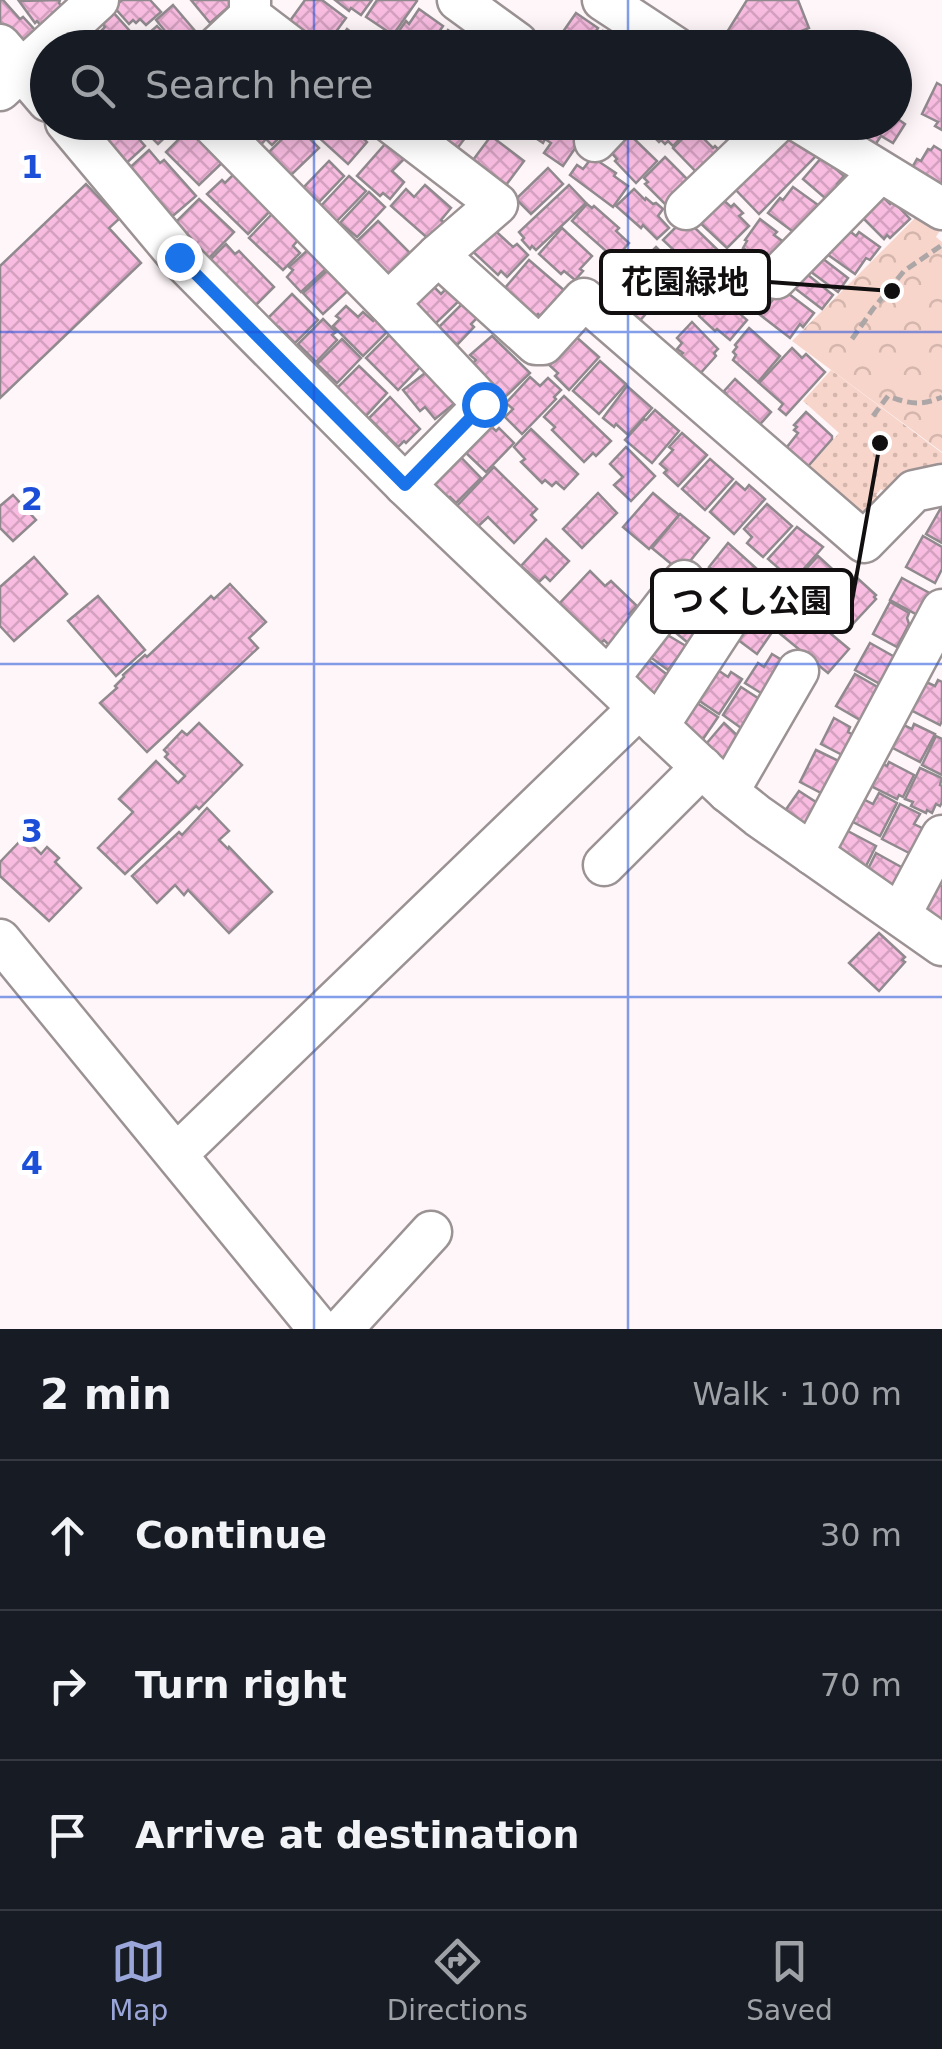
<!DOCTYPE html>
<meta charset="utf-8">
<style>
:root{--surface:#171b24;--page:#20242c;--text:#f1f3f6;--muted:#9ea1a6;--line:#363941;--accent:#9aa6da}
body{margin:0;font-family:"DejaVu Sans","Noto Sans JP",sans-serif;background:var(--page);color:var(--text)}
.stop{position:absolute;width:30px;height:30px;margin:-22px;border:8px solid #1a73e8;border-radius:50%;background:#fff}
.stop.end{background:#1a73e8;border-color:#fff;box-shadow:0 2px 10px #0008}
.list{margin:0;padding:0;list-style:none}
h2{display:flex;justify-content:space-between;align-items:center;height:130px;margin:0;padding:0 40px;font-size:42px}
h2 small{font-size:32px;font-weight:400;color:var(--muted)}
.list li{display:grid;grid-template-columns:65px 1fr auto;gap:30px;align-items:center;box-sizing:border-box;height:150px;padding:0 40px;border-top:2px solid var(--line)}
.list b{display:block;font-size:38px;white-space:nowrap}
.list em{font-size:32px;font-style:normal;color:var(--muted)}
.icon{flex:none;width:55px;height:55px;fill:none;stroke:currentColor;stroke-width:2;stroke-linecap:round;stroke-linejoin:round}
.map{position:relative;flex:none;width:942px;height:1329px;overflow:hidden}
.search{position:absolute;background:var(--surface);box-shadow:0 5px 25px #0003;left:30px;right:30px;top:30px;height:110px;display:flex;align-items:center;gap:25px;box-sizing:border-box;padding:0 35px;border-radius:55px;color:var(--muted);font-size:38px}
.sheet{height:580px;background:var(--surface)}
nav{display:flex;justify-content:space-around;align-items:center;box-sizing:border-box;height:140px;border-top:2px solid var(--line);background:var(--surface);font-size:28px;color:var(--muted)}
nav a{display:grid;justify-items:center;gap:5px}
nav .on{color:var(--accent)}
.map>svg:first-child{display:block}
.forest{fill:url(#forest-crowns)}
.park{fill:url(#park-dots)}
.building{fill:url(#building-cross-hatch);stroke:#90898d;stroke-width:2.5}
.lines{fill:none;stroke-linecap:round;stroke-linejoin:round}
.minor-casing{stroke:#9b9294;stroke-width:45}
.path{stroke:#aca6a7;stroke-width:5;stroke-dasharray:10 5;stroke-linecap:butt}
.minor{stroke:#fff;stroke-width:40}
.route{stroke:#1a73e8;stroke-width:12}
.grid{fill:none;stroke:#1d4ed8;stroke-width:2.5;stroke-opacity:0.55}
.grid-label{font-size:32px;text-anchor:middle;font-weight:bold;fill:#1d4ed8;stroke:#fff;stroke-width:10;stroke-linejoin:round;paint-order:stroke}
.leader{fill:none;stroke:#120f10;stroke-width:4}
.callout-dot{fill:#120f10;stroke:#fff;stroke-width:4}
.callout{fill:#fff;stroke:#120f10;stroke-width:4}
.callout-label{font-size:32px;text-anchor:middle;font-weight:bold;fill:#120f10}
</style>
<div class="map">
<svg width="942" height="1329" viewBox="0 0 942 1329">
<defs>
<pattern id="forest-crowns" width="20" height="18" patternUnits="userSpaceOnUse" patternTransform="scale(2.5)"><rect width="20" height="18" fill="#f8d5cb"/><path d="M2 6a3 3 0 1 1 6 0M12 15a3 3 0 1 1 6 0" fill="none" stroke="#d4b6ad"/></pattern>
<pattern id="park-dots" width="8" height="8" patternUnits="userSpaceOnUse" patternTransform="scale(2.5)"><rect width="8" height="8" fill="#f8d5cb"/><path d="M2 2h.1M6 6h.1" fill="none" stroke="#d4b6ad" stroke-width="1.8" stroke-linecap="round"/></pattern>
<pattern id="building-cross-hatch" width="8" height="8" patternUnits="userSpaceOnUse" patternTransform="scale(2.5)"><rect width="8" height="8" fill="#f8bce1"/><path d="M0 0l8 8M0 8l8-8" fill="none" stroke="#d4a0c0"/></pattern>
</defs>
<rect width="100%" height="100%" fill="#fef6f8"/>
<path class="forest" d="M923,210L942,227L936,237L942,242V452L792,341Z"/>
<path class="park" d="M831,370L942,453V464L940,467L889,495L881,489L876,495L883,502L872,515L849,514L804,473L839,433L803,401Z"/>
<g class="building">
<path d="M0,0H3L20,19L23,17L35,30L14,49L0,33Z"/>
<path d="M60,0L59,3L66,12L42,27L37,21L35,23L19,1Z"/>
<path d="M122,0H150L161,12L146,25L140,19L136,23L133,20L129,24L114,7Z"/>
<path d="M191,0H234L233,3L210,23Z"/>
<path d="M305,0H322L346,18L324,48H317L287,25Z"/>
<path d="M335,0H372L361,15L351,8L349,11Z"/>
<path d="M377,0H416L417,1L393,35L366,17Z"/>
<path d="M747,0H798L809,28L781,39L775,48H752L727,32Z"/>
<path d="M173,5L201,38L190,48H179L156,20Z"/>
<path d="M419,9L443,26L428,48H406L394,38L406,21L409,24Z"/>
<path d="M113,12L137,39L128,48H112L99,33L105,27L101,22Z"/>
<path d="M576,13L598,28L585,48H554L553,46Z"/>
<path d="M157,26L171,41L163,48H138L135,45Z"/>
<path d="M347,29L371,48H333Z"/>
<path d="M448,30L459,37L460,35L474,45L472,48H430L433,44L437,47Z"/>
<path d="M603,31L625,47V48H591Z"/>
<path d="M937,83L942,86V130L935,126L938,122L922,114Z"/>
<path d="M894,108L899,111L895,117L905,124L893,143L881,136L875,145L856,133L863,122H894Z"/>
<path d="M108,122H124L145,146L121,168L98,143L111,130L106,124Z"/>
<path d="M136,122H167L174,129L158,144Z"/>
<path d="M237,122H282L288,129L272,145L266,139L258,148Z"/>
<path d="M329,122H345L367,142L348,164L317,136Z"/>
<path d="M439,122H477L453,154L429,135Z"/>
<path d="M529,122H588L591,125L563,166L544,153L551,143L545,139L543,143L534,137L536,133L529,129L532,124Z"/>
<path d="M645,122H681L688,130L673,146L668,141L665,144L661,140L659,142L645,128L648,126Z"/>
<path d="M714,122H757L738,145L731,138L728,141L714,127L716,125Z"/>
<path d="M296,125L319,148L290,176L268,153Z"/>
<path d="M191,127L225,160L199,185L166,152Z"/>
<path d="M693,128L713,148L715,146L726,157L703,179L673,148Z"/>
<path d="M627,132L657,161L636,183L615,161L617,159L609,150Z"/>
<path d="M491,136L524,161L506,185L499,180L493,188L467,168Z"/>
<path d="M797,137L819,153L759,214L733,187L780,139Z"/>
<path d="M386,143L404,159L392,171L404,182L390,199L383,193L380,196L357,176Z"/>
<path d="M934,146L942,151V193L909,173L917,159L921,161L928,149L931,150Z"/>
<path d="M149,150L160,163L164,160L196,196L167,221L124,173Z"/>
<path d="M665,157L693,185L669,208L645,184L648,182L644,178Z"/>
<path d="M822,157L844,176L837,184L844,190L832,204L803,179Z"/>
<path d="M595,159L616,173L614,176L628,186L613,207L570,175L577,165L583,169L590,160L593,161Z"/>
<path d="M329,161L344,176L319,202L303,188Z"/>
<path d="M548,168L563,184L531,214L516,199Z"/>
<path d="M236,172L273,208L248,234L207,194L222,180L225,183Z"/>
<path d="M349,176L366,191L336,222L320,207Z"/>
<path d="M86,184L119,219L109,228L141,263L0,398V266Z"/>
<path d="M425,185L451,208L441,220L447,225L432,242L391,206L406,189L414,197Z"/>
<path d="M569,185L586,203L536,250L532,246L530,249L522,240L524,238L519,232Z"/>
<path d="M793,187L825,210L796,234L768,213L780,198L783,200Z"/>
<path d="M634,189L645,200L646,198L653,204L656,203L663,209L658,216L669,228L657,239L643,225L641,228L616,206Z"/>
<path d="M369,192L385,207L357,237L340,223Z"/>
<path d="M879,193L890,204L893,201L910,219L890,238L887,235L884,239L858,213Z"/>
<path d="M720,197L731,207L734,204L743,213L739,216L749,226L727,248L697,220Z"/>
<path d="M199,199L234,232L208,259L173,225Z"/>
<path d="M587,204L592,208L594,206L619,228L616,231L629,243L615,259L572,221Z"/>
<path d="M273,213L299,239L293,246L300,253L283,270L249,238Z"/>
<path d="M760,219L777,232L774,235L791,247L769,266L743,248L747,241L745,240Z"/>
<path d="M683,220L692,229L694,227L721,253L702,272L683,253L680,256L663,240Z"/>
<path d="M378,221L411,254L386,279L353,245Z"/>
<path d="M489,225L513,247L517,244L528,255L507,277L501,271L498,275L468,247Z"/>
<path d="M843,226L856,236L859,232L880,247L870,260L866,258L855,274L824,252Z"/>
<path d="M562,228L592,256L580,269L583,271L575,280L564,271L561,274L539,254Z"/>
<path d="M226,244L235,254L239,251L274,287L250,311L205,265Z"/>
<path d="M656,247L664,255L666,253L693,277L673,299L636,267Z"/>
<path d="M309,249L327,268L301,292L287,277L293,270L289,267Z"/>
<path d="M818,255L848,278L838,292L807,269Z"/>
<path d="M529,260L566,292L546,315L543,313L540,316L538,314L534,317L504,289Z"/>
<path d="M331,267L351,288L323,314L303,293Z"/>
<path d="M630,271L650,288L648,290L658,300L637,324L616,305L621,299L612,291Z"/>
<path d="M803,271L833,295L822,309L792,286Z"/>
<path d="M428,281L441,294L449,286L462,298L433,326L411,299Z"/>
<path d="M781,288L814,313L803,327L800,324L790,338L755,311L765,298L771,302Z"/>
<path d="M712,289L747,320L730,340L717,329L715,331L699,316L703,311L697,306Z"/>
<path d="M292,294L318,320L295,343L279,327L274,332L264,322Z"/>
<path d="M464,302L479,316L471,324L474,327L457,345L439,327Z"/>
<path d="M346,306L358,317L363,312L373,321L379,314L392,327L363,356L333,326L340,319L336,316Z"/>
<path d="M323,319L336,332L332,335L337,340L316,362L298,344Z"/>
<path d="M692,322L718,349L714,353L716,356L697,377L677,359L683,353L677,349L682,343L677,338Z"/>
<path d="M749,328L780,356L758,382L733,360L736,355L733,352L737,347L735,345Z"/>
<path d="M390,334L422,365L398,390L366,358Z"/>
<path d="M574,335L599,357L569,390L555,376L558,373L548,364Z"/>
<path d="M492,336L530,373L504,398L471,365L476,360L470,355Z"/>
<path d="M342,339L361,358L337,383L317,364Z"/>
<path d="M792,348L802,358L806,354L825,372L786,415L779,409L783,404L759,383Z"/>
<path d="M600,361L626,384L599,414L573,391Z"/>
<path d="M359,366L387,393L365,417L336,389Z"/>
<path d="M429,370L455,403L435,419L425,407L420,411L403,390Z"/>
<path d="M530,377L540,386L548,378L561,390L554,397L556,399L522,434L505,417L513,409L506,403Z"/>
<path d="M735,379L771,412L755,430L725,398L727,395L724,391Z"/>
<path d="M627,386L652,408L628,435L616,424L614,427L603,418Z"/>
<path d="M564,396L611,441L596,456L593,453L584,462L552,430L555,427L544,417Z"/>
<path d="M390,397L420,429L406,443L404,441L398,447L369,418Z"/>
<path d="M655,410L679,431L652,463L625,440L644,419L646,420Z"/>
<path d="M806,412L832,436V439L804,471L783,452L798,433L794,430L797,427L794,425Z"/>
<path d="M485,421L496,431L499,428L514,443L486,472L463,450Z"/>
<path d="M531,429L578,474L564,489L556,482L552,486L545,480L542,483L521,462L525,459L514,447Z"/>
<path d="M682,433L707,455L678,486L664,473L667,470L660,464L673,450L669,447Z"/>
<path d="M450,446L481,478L456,503L450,497L447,500L428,480Z"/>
<path d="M626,447L655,476L631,501L614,485L623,477L610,464Z"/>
<path d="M710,459L733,479L705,510L682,489Z"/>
<path d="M494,467L537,509L531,515L536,520L514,543L488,517L472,532L451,512Z"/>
<path d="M736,482L745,490L749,485L765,499L734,534L710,512Z"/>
<path d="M598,493L617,513L582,548L563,529Z"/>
<path d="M653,493L679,515L649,549L623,527Z"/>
<path d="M13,495L36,520L13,541L0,528V506Z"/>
<path d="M767,504L792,526L763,557L747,543L752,537L744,529Z"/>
<path d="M942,506V543L926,534Z"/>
<path d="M680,514L709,538L681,572L652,548Z"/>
<path d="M797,527L823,547L793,581L768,559Z"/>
<path d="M923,536L942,547V569L935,583L906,567Z"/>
<path d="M546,539L569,561L550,581L545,576L539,582L521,566Z"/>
<path d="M728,543L758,570L746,586L737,590L709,567Z"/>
<path d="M818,556L839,575L828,588L834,593L823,606L795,581Z"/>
<path d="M34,557L67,594L14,641L0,626V587Z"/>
<path d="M590,571L605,586L611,581L637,606L629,614L637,621L612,648L604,640L601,643L559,604Z"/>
<path d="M855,576L876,595L874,597L876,599L849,628L834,614L840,607L831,599L852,577L854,578Z"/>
<path d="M902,578L935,596L923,618L890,600Z"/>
<path d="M230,584L266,622L249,638L258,648L147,752L100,703L117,688L115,686L124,677L123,675L145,655L147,657L211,596L214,599Z"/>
<path d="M98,596L145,650L116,676L68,621Z"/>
<path d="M683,600L695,610L691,615L708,628L693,647L664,623Z"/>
<path d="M890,602L909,613L907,618L909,624L897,647L873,634Z"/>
<path d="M750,606L777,625L757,654L730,634Z"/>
<path d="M799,607L849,649L828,673L778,632Z"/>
<path d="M659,630L686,646L668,670L642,651Z"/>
<path d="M870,643L900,660L887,688L855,670Z"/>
<path d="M772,654L790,665L769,698L745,683L758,663L764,667Z"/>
<path d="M642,655L670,677L649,700L623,675Z"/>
<path d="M712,666L728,677L731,672L742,679L719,714L692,696Z"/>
<path d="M855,674L881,689L862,721L836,706Z"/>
<path d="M938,680L942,682V721L940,725L905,707L924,681L935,686Z"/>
<path d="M741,687L767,704L748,733L723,715Z"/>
<path d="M691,699L718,717L701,742L674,725Z"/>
<path d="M834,718L850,727L848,732L857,737L850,759L821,744Z"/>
<path d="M199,723L242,765L199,809L196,806L125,874L98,848L133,812L119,799L156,761L178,783L185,776L165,757L168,754L164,750L182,731L187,735Z"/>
<path d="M724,723L741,739L725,772L700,751Z"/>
<path d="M914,724L935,734L920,762L889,746L897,730L900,731L904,725L912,729Z"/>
<path d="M936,736L942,739V775L922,765Z"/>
<path d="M816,750L841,762L825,795L800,782Z"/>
<path d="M877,761L887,766L889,762L914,775L903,797L899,795L897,799L869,785Z"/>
<path d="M920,768L942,778L940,785L942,786V802L940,806L936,804L932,813L927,810L926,813L911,806L913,802L905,799Z"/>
<path d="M799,791L825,808L808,837L782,815Z"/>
<path d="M879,793L897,803L880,836L851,821L859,797L873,804Z"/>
<path d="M900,804L920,814L914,824L928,831L911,854L882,839Z"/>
<path d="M207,808L229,831L219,840L228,849L229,847L272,892L229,933L188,890L184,895L175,885L157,903L132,876L179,832L182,835Z"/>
<path d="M844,829L876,846L862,874L833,851Z"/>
<path d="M24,837L41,854L47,847L59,858L55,862L81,888L49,921L0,876V862Z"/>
<path d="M876,853L903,868L894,892L864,877Z"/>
<path d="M937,884L942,886V930L923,911Z"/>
<path d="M879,933L905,957L902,960L905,962L879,991L849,963Z"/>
</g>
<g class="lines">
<g class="minor-casing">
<g id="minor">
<path d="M250,0V16L292,48"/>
<path d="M458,0L517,43"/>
<path d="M603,0L676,48"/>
<path d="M0,45L48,101"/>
<path d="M216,48L250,16"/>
<path d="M0,90L98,0"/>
<path d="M66,122L179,257L405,485L639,708L728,792L758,816L942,945"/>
<path d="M210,122L388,303L484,405L405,485"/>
<path d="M800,122L942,209"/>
<path d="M595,141L613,122"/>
<path d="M686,209L777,122"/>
<path d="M438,255L536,344H543L584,299L864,542L914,491L942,485"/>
<path d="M776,278L880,172"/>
<path d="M388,303L438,255L497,204L390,122"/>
<path d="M609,678L684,581"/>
<path d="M658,726L739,602"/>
<path d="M728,792L798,671"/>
<path d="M812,854L942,610"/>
<path d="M604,865L702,767"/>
<path d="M900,915L942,836"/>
<path d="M0,940L319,1329"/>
<path d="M177,1154L639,708"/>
<path d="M342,1329L431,1232"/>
</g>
</g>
<g class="path">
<path d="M852,339L873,309L904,271L942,245"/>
<path d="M873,416L888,396C909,404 921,406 942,397"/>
</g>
<use href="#minor" class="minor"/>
</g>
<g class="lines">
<path class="route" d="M179,257L405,485L484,404"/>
</g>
<path class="grid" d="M314,0V48M628,0V48M314,122V1329M628,122V1329M0,332H942M0,664H942M0,997H942"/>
<g class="grid-label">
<text x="32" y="178">1</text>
<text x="32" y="510">2</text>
<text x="32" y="842">3</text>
<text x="32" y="1174">4</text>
</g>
<path class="leader" d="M892 291L769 282M880 443L852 601"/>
<g class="callout-dot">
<circle cx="892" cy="291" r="10"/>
<circle cx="880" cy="443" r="10"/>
</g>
<g class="callout">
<rect x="601" y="251" width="168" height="62" rx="10"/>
<rect x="652" y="570" width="200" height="62" rx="10"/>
</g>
<g class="callout-label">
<text x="685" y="293">花園緑地</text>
<text x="752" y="612">つくし公園</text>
</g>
</svg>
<div class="stop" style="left:484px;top:404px"></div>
<div class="stop end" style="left:179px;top:257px"></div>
<div class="search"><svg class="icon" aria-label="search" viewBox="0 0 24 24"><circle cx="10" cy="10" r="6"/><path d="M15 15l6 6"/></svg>Search here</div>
</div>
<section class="sheet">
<h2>2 min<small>Walk · 100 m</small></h2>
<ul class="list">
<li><svg class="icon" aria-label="ahead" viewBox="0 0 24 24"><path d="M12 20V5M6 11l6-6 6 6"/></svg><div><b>Continue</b></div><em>30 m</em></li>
<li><svg class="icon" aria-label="right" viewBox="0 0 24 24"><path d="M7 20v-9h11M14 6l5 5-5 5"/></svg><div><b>Turn right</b></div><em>70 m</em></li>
<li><svg class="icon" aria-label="arrive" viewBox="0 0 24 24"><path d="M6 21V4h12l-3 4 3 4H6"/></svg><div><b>Arrive at destination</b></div></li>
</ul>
</section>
<nav>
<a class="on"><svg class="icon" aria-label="map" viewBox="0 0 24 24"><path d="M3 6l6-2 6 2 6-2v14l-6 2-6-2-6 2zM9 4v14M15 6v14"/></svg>Map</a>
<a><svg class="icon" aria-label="directions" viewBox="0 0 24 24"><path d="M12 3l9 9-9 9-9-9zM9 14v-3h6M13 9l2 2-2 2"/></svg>Directions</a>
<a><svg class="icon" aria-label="saved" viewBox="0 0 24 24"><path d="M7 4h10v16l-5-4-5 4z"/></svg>Saved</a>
</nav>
